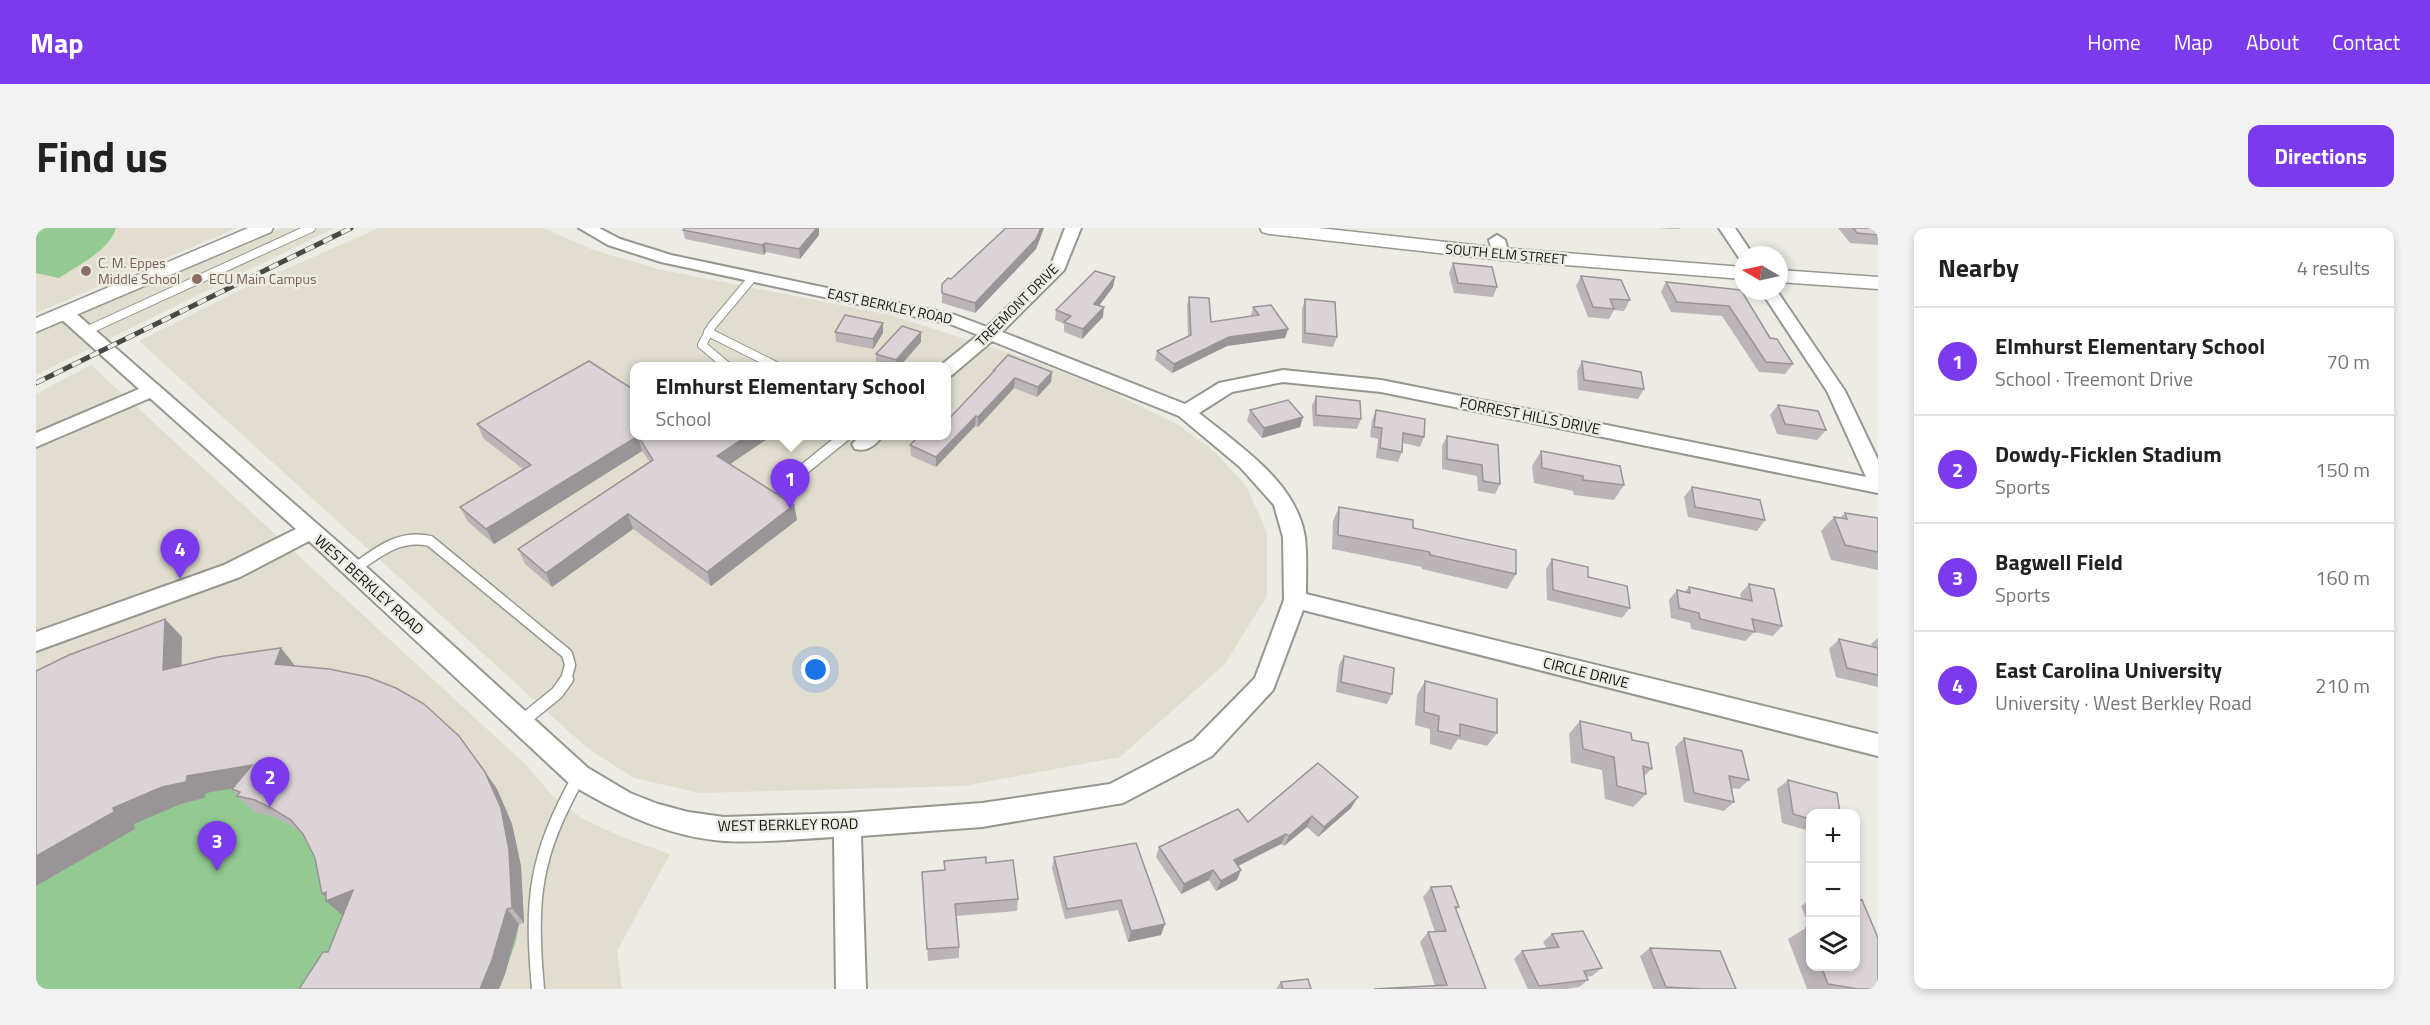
<!DOCTYPE html>
<meta charset="utf-8">
<style>
:root{--surface:#fff;--page:#f2f2f2;--text:#222;--muted:#767676;--line:#e0e0e0;--accent:#7c3aed}
body{margin:0;font-family:"Titillium Web",sans-serif;background:var(--page);color:var(--text)}
.controls{position:absolute;right:18px;bottom:18px;display:grid;overflow:hidden;border-radius:12px;box-shadow:0 3px 9px #0003}
.controls button{width:54px;height:54px;display:grid;place-items:center;padding:0;border:0;border-bottom:2px solid var(--line);background:var(--surface);color:var(--text);font:30px sans-serif}
.compass{position:absolute;left:1698px;top:18px;width:54px;height:54px;border-radius:50%;background:var(--surface);box-shadow:0 3px 9px #0003;rotate:279deg}
.you{position:absolute;left:780px;top:442px;width:21px;height:21px;margin:-15px;border:4px solid #fff;border-radius:50%;background:#1a73e8;box-shadow:0 0 0 9px #1a73e833}
.badge{display:grid;place-items:center;width:39px;height:39px;border-radius:50%;background:var(--accent);color:#fff;font-size:20px;font-weight:700}
.pin{position:absolute;translate:-50% -50px;filter:drop-shadow(0 2px 3px #0008)}
.pin::after{content:'';position:absolute;top:32px;width:21px;height:18px;background:inherit;clip-path:polygon(0 0,100% 0,50% 100%)}
.popup{position:absolute;left:594px;top:134px;width:321px;height:78px;box-sizing:border-box;display:grid;place-content:center;border-radius:12px;background:var(--surface);filter:drop-shadow(0 2px 4px #0005);font-size:20px;white-space:nowrap;color:var(--muted)}
.popup b{font-size:22px;color:var(--text)}
.popup::after{content:'';position:absolute;left:50%;top:100%;margin-left:-12px;border:12px solid transparent;border-top-color:var(--surface)}
.list{margin:0;padding:0;list-style:none}
h2{display:flex;justify-content:space-between;align-items:center;height:78px;margin:0;padding:0 24px;font-size:26px}
h2 small{font-size:20px;font-weight:400;color:var(--muted)}
.list li{display:grid;grid-template-columns:39px 1fr auto;gap:18px;align-items:center;box-sizing:border-box;height:108px;padding:0 24px;border-top:2px solid var(--line)}
.list b{display:block;font-size:22px;white-space:nowrap}
.list p{margin:0;font-size:20px;white-space:nowrap;color:var(--muted)}
.list em{font-size:20px;font-style:normal;color:var(--muted)}
.icon{flex:none;width:33px;height:33px;fill:none;stroke:currentColor;stroke-width:2;stroke-linecap:round;stroke-linejoin:round}
.map{position:relative;flex:none;width:1842px;height:761px;overflow:hidden;border-radius:12px}
header{display:flex;align-items:center;gap:36px;box-sizing:border-box;height:84px;padding:0 30px;background:var(--accent);color:#fff}
header strong{font-size:28px}
nav{display:flex;gap:33px;margin-inline-start:auto;font-size:21px}
.intro{display:flex;align-items:center;justify-content:space-between;box-sizing:border-box;height:144px;padding:0 36px}
h1{margin:0;font-size:42px}
.button{padding:15px 27px;border-radius:12px;background:var(--accent);color:#fff;font-size:21px;font-weight:700}
main{display:flex;gap:36px;padding:0 36px}
aside{flex:1;background:var(--surface);border-radius:12px;box-shadow:0 3px 9px #0003}
.map>svg:first-child{display:block}
.built{fill:#e1ded0;fill-rule:evenodd}
.green{fill:#92ca91}
.lines{fill:none;stroke-linecap:round;stroke-linejoin:round}
.service-far2-casing{stroke:#97968f;stroke-width:10}
.service-far1-casing{stroke:#97968f;stroke-width:13}
.service-casing{stroke:#97968f;stroke-width:15}
.minor-casing{stroke:#97968f;stroke-width:4}
.tertiary-casing{stroke:#97968f;stroke-width:3}
.service-far2{stroke:#fff;stroke-width:8}
.service-far1{stroke:#fff;stroke-width:10}
.service{stroke:#fff;stroke-width:12}
.minor{fill:#fff;fill-rule:evenodd}
.tertiary{fill:#fff;fill-rule:evenodd}
.rail-casing{stroke:#484844;stroke-width:5}
.rail{stroke:#ecebe4;stroke-width:4;stroke-dasharray:10;stroke-linecap:butt}
.wall{fill:#bcb5b8}
.shaded-wall{fill:#999496}
.building{fill:#dbd3d6;stroke:#999496;stroke-width:1.5}
.education-dot{fill:#8d6e63;stroke:#ecebe4;stroke-width:2}
.labels{text-anchor:middle;stroke-width:5;stroke-linejoin:round;paint-order:stroke}
.far-street-label{font-size:14px;fill:#141412;stroke:#ecebe4}
.far-education-label{font-size:14px;fill:#785e54;stroke:#ecebe4;text-anchor:start}
.street-label{font-size:15px;fill:#141412;stroke:#ecebe4}
</style>
<header>
<strong>Map</strong>
<nav><a>Home</a><a>Map</a><a>About</a><a>Contact</a></nav>
</header>
<div class="intro"><h1>Find us</h1><a class="button">Directions</a></div>
<main>
<div class="map">
<svg width="1842" height="761" viewBox="0 0 1842 761">
<rect width="100%" height="100%" fill="#ecebe4"/>
<g class="built">
<path d="M0,0H201L0,85Z"/>
<path d="M245,0H298L0,147V106Z"/>
<path d="M343,0H507L555,21L622,41L854,87L992,131L1069,161L1141,196L1179,224L1210,258L1231,304V368L1189,436L1084,529L928,558L664,565L598,550L551,520L103,113L216,56ZM598,138H910V208H598Z"/>
<path d="M55,137L488,535L516,567L545,590L586,609L634,626L581,723L586,761H0V166Z"/>
</g>
<g class="green">
<path d="M0,0H80C74,22 41,38 23,50L0,45Z"/>
<path d="M145,461L435,525C481,580 484,627 488,695L483,696L480,713L463,761H0V470Z"/>
</g>
<g class="lines">
<g class="service-far2-casing">
<g id="service-far2">
<path d="M50,103L275,0"/>
<path d="M672,104L740,138"/>
<path d="M691,138L666,117L676,98L717,49"/>
</g>
</g>
<g class="service-far1-casing">
<g id="service-far1">
<path d="M752,254L809,208"/>
<path d="M318,341C342,324 363,306 394,313L531,426L534,437L530,452"/>
</g>
</g>
<g class="service-casing">
<g id="service">
<path d="M484,495L521,465L531,451"/>
<path d="M502,761C494,670 498,629 543,548"/>
</g>
</g>
<g class="minor-casing">
<g id="minor">
<path d="M543,0H563L584,11L635,27L919,87L951,99L1015,37L1029,0H1045L1028,42L966,104L1149,176L1183,155L1247,142L1345,152L1830,249L1791,163L1725,63H1741L1809,163L1842,232V265L1345,164L1247,154L1196,164L1163,185C1203,218 1261,254 1269,310C1271,328 1270,348 1270,366L1842,506V528L1267,382L1237,462L1176,528L1087,575L946,599L825,608L830,761H800L798,609C762,611 724,615 688,613C632,609 581,584 534,556L273,313L204,349L0,423V404L188,337L260,301L114,170L0,219V205L103,161L24,90L21,86L24,82H36L326,335L552,540L594,565L622,576L652,584L688,589L811,585L946,575L1074,556L1158,512L1219,450L1248,372L1247,309L1238,277L1204,239L1143,188L956,113L916,147L910,149V138H904L942,107L914,96L625,34L572,17Z"/>
<path d="M1683,0H1699L1717,27H1707V31L1703,30Z"/>
<path d="M1461,7L1469,12L1473,26L1471,29L1465,31L1457,26L1453,12Z"/>
<path d="M824,208H846C839,218 831,224 819,221L816,216Z"/>
</g>
</g>
<g class="tertiary-casing">
<g id="tertiary">
<path d="M212,0H237L235,4L0,104V90Z"/>
<path d="M1224,0H1283L1465,20L1707,39V51L1465,32L1233,6L1226,4Z"/>
<path d="M1743,42L1842,49V61L1743,54Z"/>
</g>
</g>
<use href="#service-far2" class="service-far2"/>
<use href="#service-far1" class="service-far1"/>
<use href="#service" class="service"/>
<use href="#minor" class="minor"/>
<use href="#tertiary" class="tertiary"/>
<g class="rail-casing">
<path id="rail" d="M0,155L315,0"/>
</g>
<use href="#rail" class="rail"/>
</g>
<g class="wall">
<path d="M649,0H783V7L764,31L730,24L728,27L649,11L647,2Z"/>
<path d="M970,0H1008L1000,21L939,85L906,75V56L915,51Z"/>
<path d="M1621,0H1644L1643,1Z"/>
<path d="M1802,0H1842V17L1814,15Z"/>
<path d="M1417,35L1461,59L1457,69L1418,65L1413,45Z"/>
<path d="M1545,48L1594,72L1588,83L1578,82L1573,91L1552,89L1540,58Z"/>
<path d="M1079,49L1077,59L1063,77L1067,89L1046,111L1028,104V96L1019,92L1020,82Z"/>
<path d="M1630,54L1705,62L1734,110L1757,136L1749,146L1723,144L1686,88L1635,84L1625,64Z"/>
<path d="M1153,69L1175,94L1215,88L1217,79L1252,101L1249,110L1191,118L1136,145L1119,132L1121,123L1152,108L1151,78Z"/>
<path d="M1269,71L1301,109L1297,119L1266,115V81Z"/>
<path d="M847,95V105L837,121L800,114L799,104Z"/>
<path d="M885,114L864,138H848L840,136V126Z"/>
<path d="M1546,133L1608,161L1602,171L1542,162L1541,143Z"/>
<path d="M958,142L1016,144L1015,154L1001,169L978,160L942,199L939,198L900,239L875,228L874,217L910,207L958,144Z"/>
<path d="M1280,168L1325,191L1321,201L1277,198L1276,178Z"/>
<path d="M1742,177L1790,202L1781,212L1741,206L1734,187Z"/>
<path d="M1214,182L1267,189L1264,199L1226,210L1211,193Z"/>
<path d="M1340,182L1388,209L1384,219L1367,215L1366,224L1362,234L1340,230L1342,211L1334,209L1336,192Z"/>
<path d="M441,196L598,207H737L694,236L758,277L761,292L675,358L597,301L516,359L489,336L482,321L614,234L606,223L458,316L432,294L424,279L487,241L448,211Z"/>
<path d="M1411,208L1462,217L1464,256L1459,266L1442,263L1441,248L1406,241V218Z"/>
<path d="M1505,223L1588,257L1578,272L1538,267L1537,263L1498,255L1496,238Z"/>
<path d="M1656,259L1729,292L1721,303L1652,289L1648,269Z"/>
<path d="M1303,279L1377,300L1480,346L1471,361L1386,341V339L1296,321L1297,293Z"/>
<path d="M1809,285L1842,290V342L1795,332L1785,303L1798,289L1804,290Z"/>
<path d="M1516,331L1552,349L1594,380L1586,390L1511,372L1510,341Z"/>
<path d="M1713,356L1746,398L1737,408L1718,404L1709,413L1655,401L1654,395L1635,390L1633,372L1641,362L1649,364L1653,359L1705,370L1704,366Z"/>
<path d="M146,409L145,438H260L449,544L461,561L476,596L485,638L488,695L483,696L469,746L463,761H263L292,724L307,688L286,666L279,630L265,605L254,597L236,588L218,584L201,568L202,567L196,561L197,560L170,565L168,570L145,576L98,596L99,601L0,658V443Z"/>
<path d="M1842,410V459L1800,449L1793,421L1803,411L1836,418L1835,416Z"/>
<path d="M1308,428L1356,466L1351,476L1300,464L1303,437Z"/>
<path d="M1389,453L1461,505L1451,518L1422,511L1415,522L1394,516V501L1379,497L1381,467Z"/>
<path d="M1544,493L1596,512L1616,541L1608,548L1610,566L1597,579L1569,571L1566,542L1535,535L1533,506Z"/>
<path d="M1648,510L1713,552L1703,561L1695,560L1698,574L1688,583L1648,574L1639,519Z"/>
<path d="M1752,552L1774,585V603L1746,595L1741,561Z"/>
<path d="M1315,580L1282,609L1271,599L1248,618L1245,616L1202,638L1201,652L1180,663L1173,652L1145,666L1120,629L1123,619L1212,594Z"/>
<path d="M1100,615L1125,707L1092,714L1082,682L1029,691L1016,640L1018,629Z"/>
<path d="M908,633L950,635L982,671L981,683L920,688L923,719V730L892,733L886,644L909,642Z"/>
<path d="M1395,659L1423,679L1420,682L1450,761L1399,758L1384,714L1392,704H1399L1387,669Z"/>
<path d="M1774,672V738H1820L1842,761H1771L1752,711L1770,700H1774L1765,678Z"/>
<path d="M1516,706L1566,740L1556,748L1550,749L1552,752L1543,759L1530,761H1492L1478,731L1486,723L1511,721L1507,714Z"/>
<path d="M1614,720L1700,761H1617L1604,728Z"/>
<path d="M1245,754L1275,761H1240Z"/>
</g>
<g class="shaded-wall">
<path d="M776,0H783V7L764,31L763,21Z"/>
<path d="M1005,0H1008L1000,21L939,85V75Z"/>
<path d="M729,15L730,24L728,27L726,17Z"/>
<path d="M1079,49L1077,59L1057,86L1058,76Z"/>
<path d="M1068,79L1067,89L1046,111L1047,101Z"/>
<path d="M847,95V105L837,121V111Z"/>
<path d="M1252,101L1249,110L1191,118L1136,145L1138,136L1193,109Z"/>
<path d="M885,104V114L864,138H860V132Z"/>
<path d="M1016,144L1015,154L1001,169L1002,159Z"/>
<path d="M979,150L978,160L942,199V189Z"/>
<path d="M940,188L939,198L900,239V229Z"/>
<path d="M1267,189L1264,199L1226,210L1228,200Z"/>
<path d="M712,207H737L684,243L681,228Z"/>
<path d="M602,208L606,223L458,316L450,301Z"/>
<path d="M758,277L761,292L675,358L671,344Z"/>
<path d="M592,286L597,301L516,359L510,345Z"/>
<path d="M129,391L146,409L145,461L127,442Z"/>
<path d="M245,420L260,439L239,436Z"/>
<path d="M216,537L233,554L170,565L168,570L145,576L98,596L99,601L0,658V628L77,580L151,548Z"/>
<path d="M449,544L461,561L476,596L485,638L488,695L476,680Z"/>
<path d="M1322,569L1315,580L1282,609L1288,599Z"/>
<path d="M1276,588L1271,599L1248,618L1253,608Z"/>
<path d="M1250,606L1245,616L1194,642L1198,632Z"/>
<path d="M1177,642L1173,652L1145,666L1148,656Z"/>
<path d="M1205,642L1201,652L1180,663L1185,653Z"/>
<path d="M317,662L307,688L290,673L293,672L286,666L290,664Z"/>
<path d="M471,681L483,696L469,746L463,761H444Z"/>
<path d="M1129,696L1125,707L1092,714L1095,703Z"/>
</g>
<g class="building">
<path d="M649,0H781L763,21L729,15L726,17L647,2Z"/>
<path d="M970,0H1005L1000,11L939,75L906,65V56L912,50L915,51Z"/>
<path d="M1817,0H1842V7L1821,5Z"/>
<path d="M1417,35L1456,39L1461,59L1422,55Z"/>
<path d="M1059,43L1079,49L1058,76L1068,79L1047,101L1028,94L1035,88L1020,82Z"/>
<path d="M1545,48L1585,52L1594,72L1574,71L1578,81L1557,79Z"/>
<path d="M1630,54L1705,62L1734,110L1741,111L1757,136L1730,134L1693,78L1641,74Z"/>
<path d="M1153,69L1173,70L1175,94L1223,87L1217,79L1235,77L1252,101L1193,109L1138,136L1121,123L1155,107Z"/>
<path d="M1269,71L1299,74L1301,109L1269,105Z"/>
<path d="M809,87L847,95L837,111L799,104Z"/>
<path d="M866,98L885,104L860,132L840,126Z"/>
<path d="M972,127L1016,144L1002,159L979,150L942,189L940,188L900,229L874,217L884,207H910V194L959,142H958Z"/>
<path d="M553,133L598,162V207H712L681,228L758,277L671,344L592,286L510,345L482,321L617,232L602,208L450,301L424,279L495,237L441,196Z"/>
<path d="M1546,133L1605,144L1608,161L1548,152Z"/>
<path d="M662,135L668,138H656Z"/>
<path d="M1280,168L1324,173L1325,191L1280,187Z"/>
<path d="M1252,172L1267,189L1228,200L1214,182Z"/>
<path d="M1742,177L1782,183L1790,202L1749,196Z"/>
<path d="M1340,182L1389,191L1388,209L1367,205L1366,224L1344,220L1346,200L1338,199Z"/>
<path d="M1411,208L1462,217L1464,256L1447,253L1446,237L1411,231Z"/>
<path d="M1505,223L1584,238L1588,257L1547,252V248L1506,240Z"/>
<path d="M1656,259L1724,272L1729,292L1659,279Z"/>
<path d="M1303,279L1377,292V300L1480,322V346L1394,327V324L1302,307Z"/>
<path d="M1809,285L1842,290V324L1809,317L1798,289L1811,291Z"/>
<path d="M1516,331L1552,339V349L1591,358L1594,380L1517,362Z"/>
<path d="M1713,356L1738,361L1746,398L1716,391L1719,404L1664,391L1663,385L1643,380L1641,362L1654,365L1653,359L1716,373Z"/>
<path d="M129,391L127,442L182,429L245,420L239,436L293,441L332,449L360,460L388,476L423,508L449,544L465,580L473,622L476,680L471,681L456,732L444,761H263L287,724H292L317,662L290,673V664L286,666L279,630L267,606L255,592L237,581L219,572L201,568L204,564L196,561L216,537L151,548L150,554L126,559L77,580L78,584L0,628V443L33,427Z"/>
<path d="M1803,411L1842,420V447L1811,440Z"/>
<path d="M1308,428L1358,440L1356,466L1305,454Z"/>
<path d="M1389,453L1461,471V505L1424,496V508L1402,503L1403,488L1388,484Z"/>
<path d="M1544,493L1595,505L1596,512L1612,515L1616,541L1607,538L1610,566L1581,558L1578,529L1547,521Z"/>
<path d="M1648,510L1706,523L1713,552L1693,548L1698,574L1658,565Z"/>
<path d="M1282,535L1322,569L1288,599L1276,588L1253,608L1250,606L1198,632L1205,642L1185,653L1177,642L1148,656L1123,619L1202,581L1212,594Z"/>
<path d="M1752,552L1801,565L1804,585H1774V591L1757,586Z"/>
<path d="M1100,615L1129,696L1095,703L1085,672L1031,681L1018,629Z"/>
<path d="M950,629V635L977,632L982,671L919,676L923,719L891,721L886,644L909,642L908,633Z"/>
<path d="M1415,658L1423,679H1419L1450,761H1338L1411,757L1392,704L1410,703L1395,659Z"/>
<path d="M1820,671L1826,672L1842,710V761H1822L1792,756L1785,738H1820Z"/>
<path d="M1770,700H1774V711Z"/>
<path d="M1547,703L1566,740L1548,743L1552,752L1503,758L1486,723L1523,719L1516,706Z"/>
<path d="M1614,720L1684,723L1700,761H1667L1630,759Z"/>
<path d="M1272,751L1275,761H1247L1245,754Z"/>
</g>
<g class="education-dot">
<circle cx="50" cy="43" r="6"/>
<circle cx="161" cy="51" r="6"/>
</g>
<g class="labels">
<g class="far-street-label">
<text transform="translate(1470 26) rotate(5)" y="5">SOUTH ELM STREET</text>
<text transform="translate(981 77) rotate(-45)" y="5">TREEMONT DRIVE</text>
<text transform="translate(854 78) rotate(12)" y="5">EAST BERKLEY ROAD</text>
</g>
<g class="far-education-label">
<text x="62" y="40">C. M. Eppes<tspan x="62" dy="16">Middle School</tspan></text>
<text x="173" y="56">ECU Main Campus</text>
</g>
<g class="street-label">
<text transform="translate(1494 188) rotate(11)" y="5">FORREST HILLS DRIVE</text>
<text transform="translate(333 357) rotate(42)" y="5">WEST BERKLEY ROAD</text>
<text transform="translate(1550 445) rotate(14)" y="5">CIRCLE DRIVE</text>
<text transform="translate(752 597) rotate(-1)" y="5">WEST BERKLEY ROAD</text>
</g>
</g>
</svg>
<div class="controls">
<button>+</button>
<button>−</button>
<button><svg class="icon" aria-label="layers" viewBox="0 0 24 24"><path d="M12 4l9 5-9 5-9-5zM3 14l9 5 9-5"/></svg></button>
</div>
<svg class="compass" viewBox="-18 -18 36 36"><path d="M0-13l5 13h-10z" fill="#e53935"/><path d="M0 13l5-13h-10z" fill="#767676"/></svg>
<div class="you"></div>
<div class="pin badge" style="left:754px;top:281px">1</div>
<div class="popup"><b>Elmhurst Elementary School</b>School</div>
<div class="pin badge" style="left:234px;top:579px">2</div>
<div class="pin badge" style="left:181px;top:643px">3</div>
<div class="pin badge" style="left:144px;top:351px">4</div>
</div>
<aside>
<h2>Nearby<small>4 results</small></h2>
<ul class="list">
<li><span class="badge">1</span><div><b>Elmhurst Elementary School</b><p>School · Treemont Drive</p></div><em>70 m</em></li>
<li><span class="badge">2</span><div><b>Dowdy-Ficklen Stadium</b><p>Sports</p></div><em>150 m</em></li>
<li><span class="badge">3</span><div><b>Bagwell Field</b><p>Sports</p></div><em>160 m</em></li>
<li><span class="badge">4</span><div><b>East Carolina University</b><p>University · West Berkley Road</p></div><em>210 m</em></li>
</ul>
</aside>
</main>
